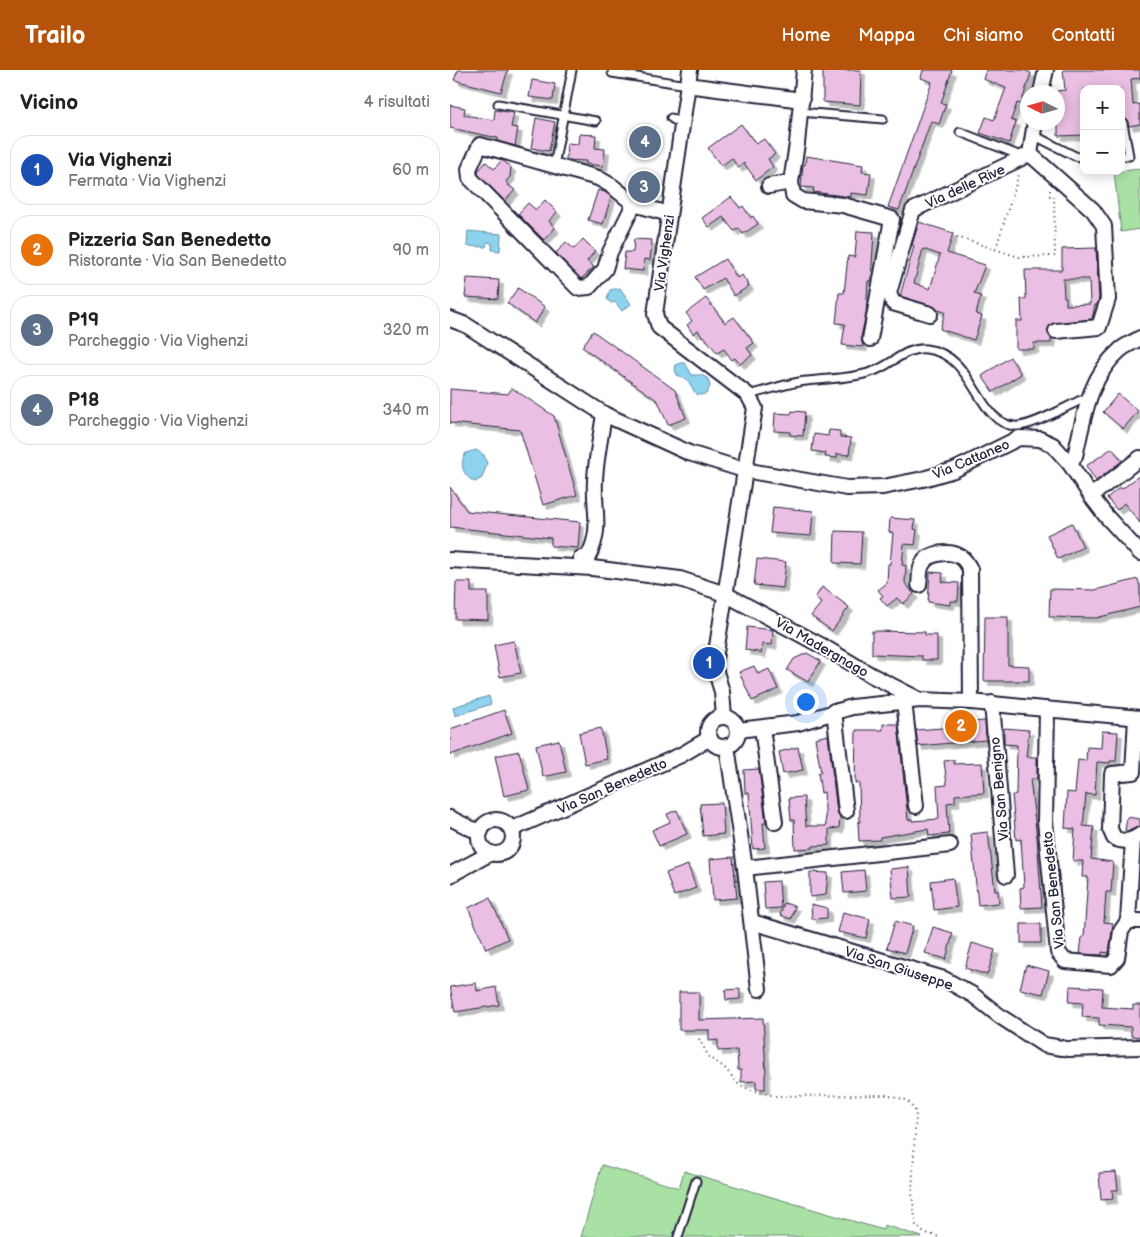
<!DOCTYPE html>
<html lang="it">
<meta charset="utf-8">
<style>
:root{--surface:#fff;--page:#f6f6f6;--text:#222;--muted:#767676;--line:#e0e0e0;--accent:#b45309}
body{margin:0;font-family:"Balsamiq Sans",sans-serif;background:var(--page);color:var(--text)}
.controls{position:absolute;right:15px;top:15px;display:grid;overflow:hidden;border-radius:10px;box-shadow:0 2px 12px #0003}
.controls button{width:45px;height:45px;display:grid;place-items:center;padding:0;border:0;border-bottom:1px solid var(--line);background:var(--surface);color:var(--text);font:25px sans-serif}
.compass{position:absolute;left:570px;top:15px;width:45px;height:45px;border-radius:50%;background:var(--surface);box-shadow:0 2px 12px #0003;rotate:275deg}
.you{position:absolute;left:355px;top:631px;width:18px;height:18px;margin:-12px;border:4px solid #fff;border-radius:50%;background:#1a73e8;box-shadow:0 0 0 8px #1a73e833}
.badge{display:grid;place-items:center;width:32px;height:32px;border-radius:50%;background:var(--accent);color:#fff;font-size:16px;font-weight:700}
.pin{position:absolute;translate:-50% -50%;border:2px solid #fff;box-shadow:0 1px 5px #0006}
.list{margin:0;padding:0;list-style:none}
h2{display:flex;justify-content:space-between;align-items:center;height:65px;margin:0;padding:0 20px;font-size:21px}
h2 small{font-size:16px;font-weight:400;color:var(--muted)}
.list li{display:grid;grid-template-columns:32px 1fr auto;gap:15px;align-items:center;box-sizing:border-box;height:70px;margin:0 10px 10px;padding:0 10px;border:1px solid var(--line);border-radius:20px}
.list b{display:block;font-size:19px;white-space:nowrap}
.list p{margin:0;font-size:16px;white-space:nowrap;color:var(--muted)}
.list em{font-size:16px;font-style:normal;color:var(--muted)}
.map{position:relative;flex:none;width:690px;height:1167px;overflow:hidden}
header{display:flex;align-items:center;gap:30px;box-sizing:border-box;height:70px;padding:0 25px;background:var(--accent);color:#fff}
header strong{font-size:24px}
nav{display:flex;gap:28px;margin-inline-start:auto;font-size:18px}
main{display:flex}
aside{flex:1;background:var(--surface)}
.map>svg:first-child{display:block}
.green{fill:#a9e1a5;stroke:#668270}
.water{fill:#8dd3ee;stroke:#628ca6}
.building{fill:#ebbfe3;stroke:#22223b;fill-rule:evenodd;filter:url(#shadow)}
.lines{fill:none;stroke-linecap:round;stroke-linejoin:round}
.lane-casing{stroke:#22223b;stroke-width:11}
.street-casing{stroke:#22223b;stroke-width:18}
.path{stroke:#22223b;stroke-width:2;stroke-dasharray:1 4;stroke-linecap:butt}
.lane{stroke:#fff;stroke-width:7}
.street{stroke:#fff;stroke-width:14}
.labels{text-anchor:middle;stroke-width:4;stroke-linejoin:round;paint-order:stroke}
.street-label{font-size:14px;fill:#22223b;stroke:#fff}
</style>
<header>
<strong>Trailo</strong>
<nav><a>Home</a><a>Mappa</a><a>Chi siamo</a><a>Contatti</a></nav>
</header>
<main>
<aside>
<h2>Vicino<small>4 risultati</small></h2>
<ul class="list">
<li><span class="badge" style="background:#1a4fb4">1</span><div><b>Via Vighenzi</b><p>Fermata · Via Vighenzi</p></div><em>60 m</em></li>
<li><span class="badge" style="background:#e8710a">2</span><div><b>Pizzeria San Benedetto</b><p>Ristorante · Via San Benedetto</p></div><em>90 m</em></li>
<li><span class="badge" style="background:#5c6f8a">3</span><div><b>P19</b><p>Parcheggio · Via Vighenzi</p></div><em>320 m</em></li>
<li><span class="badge" style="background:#5c6f8a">4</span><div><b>P18</b><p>Parcheggio · Via Vighenzi</p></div><em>340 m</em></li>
</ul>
</aside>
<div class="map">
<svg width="690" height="1167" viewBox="0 0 690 1167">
<defs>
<filter id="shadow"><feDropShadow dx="4.5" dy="4.5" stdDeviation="0" flood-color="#0004"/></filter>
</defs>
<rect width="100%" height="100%" fill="#fff"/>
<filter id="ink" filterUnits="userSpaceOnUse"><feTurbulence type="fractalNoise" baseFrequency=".02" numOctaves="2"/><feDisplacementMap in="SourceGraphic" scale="10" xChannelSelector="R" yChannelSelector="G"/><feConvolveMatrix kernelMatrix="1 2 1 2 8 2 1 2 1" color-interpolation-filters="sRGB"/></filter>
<g filter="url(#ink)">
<g class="green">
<path d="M690,99V159L671,162L664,102Z"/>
<path d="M152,1095L229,1118L234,1101L433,1160L434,1155L472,1167H131Z"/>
</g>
<g class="water">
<path d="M18,161L51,164L50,181L42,180V173L37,172L36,177L17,176Z"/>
<path d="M170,218L181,234L172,241L165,232L161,233L157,229L160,220Z"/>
<path d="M230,293H235L242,305H252L258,309L260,316L257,323C242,330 244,315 235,308C234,307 229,306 227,305L225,300L226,295Z"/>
<path d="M26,380L34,385L37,394L32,408L25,412C14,407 8,394 16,383Z"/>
<path d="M39,626L41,634L5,646L3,637Z"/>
</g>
<g class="building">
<path d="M8,0H58L51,22L4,10Z"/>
<path d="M373,0H411L410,35L373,32Z"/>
<path d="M473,0H502L491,33L496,34L489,54L481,51L449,140L438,137L482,12L471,8Z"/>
<path d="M536,0H574L581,3L571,34L567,33L561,50L566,52L559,73L530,63L536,47L544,50L556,18L533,9Z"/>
<path d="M613,0H690V8L681,9L683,35L690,34V54L679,56L677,50L673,48L671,40V19H634V65L608,66V46H610L607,21L615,20Z"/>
<path d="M82,10L105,14L103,30L79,27Z"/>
<path d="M0,35L15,38L14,45L44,50L45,40L64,43L61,57L68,58L65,76L48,71V68L0,58Z"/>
<path d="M86,48L105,52L99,81L81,78Z"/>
<path d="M291,54L306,74L314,69L325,84L318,89L323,97L306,110L294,93L288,98L282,88L271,96L258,78Z"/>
<path d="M129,64L146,65L145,78L155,79L153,96L136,94V91L116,90L117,73L128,74Z"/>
<path d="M356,86L413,95L412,102L421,103L418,125L401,123V127L363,122L364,118L351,117L353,94L355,95Z"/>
<path d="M52,90L61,97L60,107L56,111L58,115L65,120L55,131L28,104V101L36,92L44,99Z"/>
<path d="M148,120L155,122L161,127L153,154L138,150Z"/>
<path d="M281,127L290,138L293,136L301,148L303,146L308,154L293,164L289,158L284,161L273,147L259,157L252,148Z"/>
<path d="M95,130L107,142L99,151L105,158L94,170L68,144L78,133L86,140Z"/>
<path d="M469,152L503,163L497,183L535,195L524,224L531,226L526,244L532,246L524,270L490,259L495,242L487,240L482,236L450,226L464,176L462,175ZM473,179L490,185L480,219L464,213Z"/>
<path d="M407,161L424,162L421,211H418L416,244L411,267L413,277L392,275L395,254L386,253L389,223H394L398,186L405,187Z"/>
<path d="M133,169L145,181L137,191L144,197L131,209L106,183L116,172L124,179Z"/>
<path d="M184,169L202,170L200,190L194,189L193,201L173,199L175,182H183Z"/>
<path d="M646,178L649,228L647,235H645L642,249L601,254L597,261L601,268V273H584V279H566V251H572L571,229H576L575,200H612V179ZM613,209H639L640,234L616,235V227H614Z"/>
<path d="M275,189L287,208L292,205L299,216L284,226L273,208L253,220L245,207Z"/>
<path d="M17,208L49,210L48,229L15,227Z"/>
<path d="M68,218L95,237L85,253L57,233Z"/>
<path d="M256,228L275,253L284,247L304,273L297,278L302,285L290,294L285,288L282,290L274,279L267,283L254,266L252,267L248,260L243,264L237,255L242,251L236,243Z"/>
<path d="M143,261L225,320L236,348L218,355L208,331L132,277Z"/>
<path d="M560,287L571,304L543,322L532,306Z"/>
<path d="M62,318L104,346L127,425L93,435L70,360L0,353V319L58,324Z"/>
<path d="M668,324L688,341L673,359L653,342Z"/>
<path d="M342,341L355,342L353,366L340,365V362L324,361L325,343L341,344Z"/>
<path d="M379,360L390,361V367L401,368L399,385L387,384V388L375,387L376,383L362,381L364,364L378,366Z"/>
<path d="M662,378L672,391L646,411L636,396Z"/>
<path d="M690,405V453L674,433L667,440L657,428L670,417L672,419Z"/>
<path d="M0,417L17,441L130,452L128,478L101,476V468L0,457Z"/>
<path d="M323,437L363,441L361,466L320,463Z"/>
<path d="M440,448L465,450L464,459L467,460L465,475L454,474L452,495L456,496L455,513L464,524L453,534L447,528L437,536L430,528L433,526L428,520L437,513L438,494H440L443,463L439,462Z"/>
<path d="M622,453L633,477L608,489L597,465Z"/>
<path d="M385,461L412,462L410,494L384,493Z"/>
<path d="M307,489L336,492L333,518L304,515Z"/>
<path d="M480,502L493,503L492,512L509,513L508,531H500V535L478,532Z"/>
<path d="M688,509L690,517V537L646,548L599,547L600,519L645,520Z"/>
<path d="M6,512H21V522H38V550L5,549Z"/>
<path d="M372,517L399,537L382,561L361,546L371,533L365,528Z"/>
<path d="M535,547H558V595L579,596V611H534Z"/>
<path d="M297,557L323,560L322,575L312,574L311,584L308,582L295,580Z"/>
<path d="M422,561L475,562V565H487V590H472V586L422,584Z"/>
<path d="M64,571L71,603L50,607L44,575Z"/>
<path d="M357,583L371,591L358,612L337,600L344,589Z"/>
<path d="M304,596L308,604L319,599L328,619L302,631L289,602Z"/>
<path d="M54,640L62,663L0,685V659Z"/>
<path d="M535,651L536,670L468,676L466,660L505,657V653Z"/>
<path d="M433,654H448L458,750L462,749V751L489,749L487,716L497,715L494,691L504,690V694L532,693L534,723L505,725V732L497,733L499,764L479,766L478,759L430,767V770L409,771L408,752H410L409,713H405L406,660H433Z"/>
<path d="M151,658L157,689L135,694L129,663Z"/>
<path d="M554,658L579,660L576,687H587V709H580L587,768L592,837L571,838L570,818L574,817L571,769L566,770L562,725L566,724L567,675L554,674Z"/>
<path d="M652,661L668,662L666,691H660V693L647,692L645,725L636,724L633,756L644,757L641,789L663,792L661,822H656L654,852L663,853L662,860L659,883L652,882V885L630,884L632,867H634L638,807H632L633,791H623L625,759L615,758L617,722L625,723L628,690L636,691L637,677L651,678Z"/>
<path d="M378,665L387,742L390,747L389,758L379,759V775L363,776V778L345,779L344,750H341L339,728L354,727L356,756H376L374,722L371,723L368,703H371L365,668Z"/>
<path d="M109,670L116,702L93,707L86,675Z"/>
<path d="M348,677L353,700L333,704L329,682Z"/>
<path d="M69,681L79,720L54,726L45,686Z"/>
<path d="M309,699L316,753H313L315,778L303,779L299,723H295L294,700Z"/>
<path d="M272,733L274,764L253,766L250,734Z"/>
<path d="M227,740L237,764L209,776L202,760L220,752L217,744Z"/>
<path d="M677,747L690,749V756L679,761H675Z"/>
<path d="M538,762L545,821H548L549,833L528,835L521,764Z"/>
<path d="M283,787L287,828L263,830L260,789Z"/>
<path d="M238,795L246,818L224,826L216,803Z"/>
<path d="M459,797L461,827L443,828L440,799Z"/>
<path d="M414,800L416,821L394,823L392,802Z"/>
<path d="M360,802L378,803L376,825L360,827Z"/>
<path d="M503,808L507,837L484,840L481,811Z"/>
<path d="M329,811L331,838L315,839L313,812Z"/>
<path d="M40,828L58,869L36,879L18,838Z"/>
<path d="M334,833L345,836L341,849L330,845Z"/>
<path d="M361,834L377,838V848L362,849Z"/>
<path d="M393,842L420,849L416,868L388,862Z"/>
<path d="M445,851L463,856L455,883L437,878Z"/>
<rect x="571" y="854" width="20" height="19"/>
<path d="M483,857L503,863L496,889L475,883Z"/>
<path d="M522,873L545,880L537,905L515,898Z"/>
<path d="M576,895L599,901L593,924L570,919Z"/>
<path d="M26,913L27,921L46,917L49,935L5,942L0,917Z"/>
<path d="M620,916L653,918L652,937L683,939V935H690V967L681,966V957L649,955V948L632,947L633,933L619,932Z"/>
<path d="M290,919V929L276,930L275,920Z"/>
<path d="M229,922H249V950L313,948L316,1003L315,1004V1019H306V1011L291,1012V1000H288L287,980L268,981V970L259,971V960H229Z"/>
<path d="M666,1102L668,1120H662L663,1129L651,1130L649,1103Z"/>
</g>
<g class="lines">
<g class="lane-casing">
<g id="lane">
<path d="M162,3L237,15"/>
<path d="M48,34L146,51"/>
<path d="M350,42L433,49"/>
<path d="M221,48L232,55"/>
<path d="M671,53H673L679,86H671"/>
<path d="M510,62L571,86"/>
<path d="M583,65L625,86L634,88"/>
<path d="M104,96L122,0"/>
<path d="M298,325C315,321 332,315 349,312C373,308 397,310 421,302C440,297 454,277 476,279C525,284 526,352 564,356C579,358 616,337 631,330L638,328"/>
<path d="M228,1167L246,1111"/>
</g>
</g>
<g class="street-casing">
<g id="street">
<path d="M240,0L205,244L209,257L298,325L305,338L264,595L272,622L274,647"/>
<path d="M354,0L347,74L341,112L343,125L353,131L393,135L442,149L420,269"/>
<path d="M237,15L352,30"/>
<path d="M591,22L596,0"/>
<path d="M585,52L580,84L643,140L654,156L658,229L649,257L606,261"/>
<path d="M319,116L341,112"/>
<path d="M184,134L160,182L155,199L139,217L128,218L20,108L19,99L30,75L148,108L162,116L184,134L219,144"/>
<path d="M480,244L443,233L439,223L463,140L580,84"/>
<path d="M0,249L16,255L154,344L239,383L294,400L397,418L433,417L473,409L504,400L569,368L590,369L603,375L620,394L641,426L656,446L690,483"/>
<path d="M620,394L625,386C634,348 638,308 670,280C676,275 684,272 690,268"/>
<path d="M641,426L690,388"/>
<path d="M131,488L138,487C153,458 143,440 145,410C146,388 151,366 154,344"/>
<path d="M0,490L142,498L230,509L275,524L374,577L421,605L470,630"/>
<path d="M469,515C470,509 469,501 472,495C478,482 500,480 511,487C515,490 518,495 520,499L521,632"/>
<path d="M454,631L466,736"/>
<path d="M542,633L556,805"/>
<path d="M597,639L595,751L608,882L615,891L661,895L667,888L671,861L678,851H690"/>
<path d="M384,641L396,741"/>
<circle cx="273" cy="662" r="15"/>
<path d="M686,648L683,702L662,704L660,759L664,768C674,773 682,771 690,765"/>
<path d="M312,658L325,752"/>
<path d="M288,660L348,653L402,637L470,630L521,632L690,648"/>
<path d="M277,676L295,798L309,919"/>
<path d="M0,748L22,759L31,761"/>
<circle cx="46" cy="767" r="17"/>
<path d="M62,759L231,685L260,668"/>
<path d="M295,798L500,775"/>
<path d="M0,805L41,783"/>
<path d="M678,851L683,770"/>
<path d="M302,852L494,909L523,925L551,947L594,975L612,978"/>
<path d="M618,979L690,977"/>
</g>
</g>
<g class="path">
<path d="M507,167L569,187L605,186L604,126H600V119"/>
<path d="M546,178L569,104"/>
<path d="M249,969L259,987L274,997L289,1015L302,1020L325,1026L436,1025L457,1030L466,1042L462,1124L466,1155L473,1162L489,1167"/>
</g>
<use href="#lane" class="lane"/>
<use href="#street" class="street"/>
</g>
</g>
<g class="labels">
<g class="street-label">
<text transform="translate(515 116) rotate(-25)" y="5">Via delle Rive</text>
<text transform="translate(214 183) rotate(-82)" y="5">Via Vighenzi</text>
<text transform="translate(521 389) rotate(-23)" y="5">Via Cattaneo</text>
<text transform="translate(372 577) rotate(30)" y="5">Via Madergnago</text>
<text transform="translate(162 716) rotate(-24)" y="5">Via San Benedetto</text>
<text transform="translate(549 719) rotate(-95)" y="5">Via San Benigno</text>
<text transform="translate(603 820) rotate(-96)" y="5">Via San Benedetto</text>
<text transform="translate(449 898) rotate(18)" y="5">Via San Giuseppe</text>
</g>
</g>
</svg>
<div class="controls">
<button>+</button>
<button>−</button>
</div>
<svg class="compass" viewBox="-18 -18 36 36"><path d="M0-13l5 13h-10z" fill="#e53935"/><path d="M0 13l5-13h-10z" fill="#767676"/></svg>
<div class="you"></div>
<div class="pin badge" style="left:259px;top:593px;background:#1a4fb4">1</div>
<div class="pin badge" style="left:511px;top:656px;background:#e8710a">2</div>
<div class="pin badge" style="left:194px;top:117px;background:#5c6f8a">3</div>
<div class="pin badge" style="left:195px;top:72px;background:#5c6f8a">4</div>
</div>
</main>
